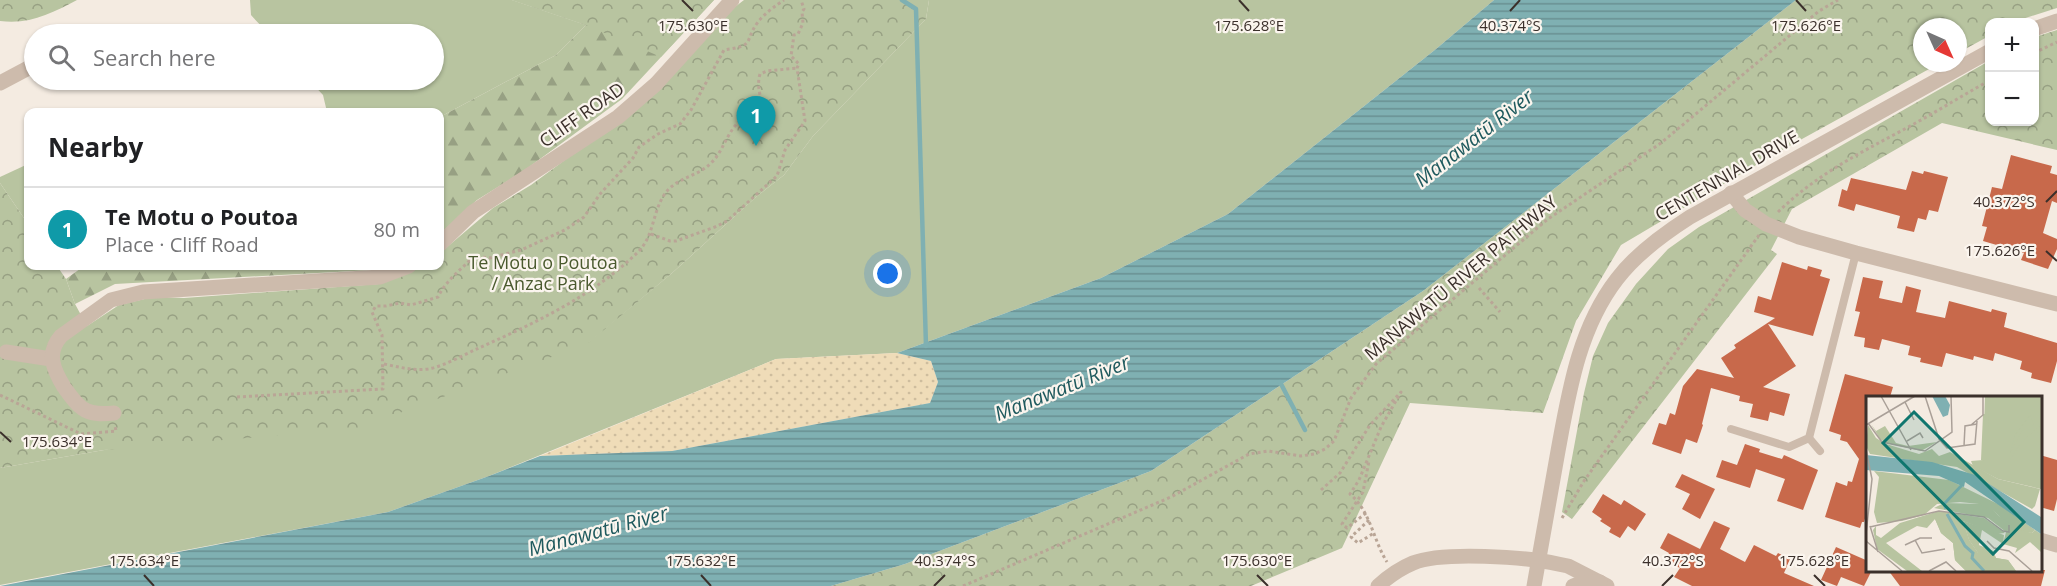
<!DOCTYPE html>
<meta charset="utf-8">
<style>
:root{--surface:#fff;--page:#f6f6f6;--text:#202124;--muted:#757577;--line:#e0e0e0;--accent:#7c3aed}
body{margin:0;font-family:"Open Sans",sans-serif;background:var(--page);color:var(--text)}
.controls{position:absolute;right:18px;top:18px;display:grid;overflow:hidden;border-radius:12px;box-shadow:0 2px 4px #0004}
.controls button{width:54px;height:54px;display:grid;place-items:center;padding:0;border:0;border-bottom:2px solid var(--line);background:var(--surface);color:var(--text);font:30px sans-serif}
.compass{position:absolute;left:1913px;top:18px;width:54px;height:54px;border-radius:50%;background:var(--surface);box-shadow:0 2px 4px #0004;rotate:135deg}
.you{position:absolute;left:888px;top:274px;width:21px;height:21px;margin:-15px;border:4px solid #fff;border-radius:50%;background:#1a73e8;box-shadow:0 0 0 9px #1a73e833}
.badge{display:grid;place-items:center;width:39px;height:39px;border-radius:50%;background:var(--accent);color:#fff;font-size:20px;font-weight:700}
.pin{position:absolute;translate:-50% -50px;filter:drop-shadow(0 2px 3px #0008)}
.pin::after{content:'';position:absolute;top:32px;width:21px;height:18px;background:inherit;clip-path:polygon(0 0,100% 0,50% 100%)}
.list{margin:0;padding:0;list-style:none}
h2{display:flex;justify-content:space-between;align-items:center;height:78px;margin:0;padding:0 24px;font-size:26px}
h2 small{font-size:20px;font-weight:400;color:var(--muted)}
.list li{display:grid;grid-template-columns:39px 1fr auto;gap:18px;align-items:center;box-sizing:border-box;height:84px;padding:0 24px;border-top:2px solid var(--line)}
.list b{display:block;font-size:22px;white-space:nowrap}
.list p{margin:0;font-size:20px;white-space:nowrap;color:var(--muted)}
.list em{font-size:20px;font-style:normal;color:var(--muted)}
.icon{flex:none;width:33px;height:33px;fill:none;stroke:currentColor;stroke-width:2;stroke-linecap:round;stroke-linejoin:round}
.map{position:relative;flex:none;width:2057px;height:586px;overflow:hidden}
.search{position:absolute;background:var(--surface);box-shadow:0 2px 4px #0004;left:24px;top:24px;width:420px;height:66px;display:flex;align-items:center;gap:15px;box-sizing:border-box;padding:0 21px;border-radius:33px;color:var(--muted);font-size:22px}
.panel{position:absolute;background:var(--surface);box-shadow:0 2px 4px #0004;left:24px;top:108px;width:420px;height:162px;border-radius:12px}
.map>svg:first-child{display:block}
.grass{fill:#b8c4a0}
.forest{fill:url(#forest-firs)}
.sand{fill:url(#sand-dots)}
.park{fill:url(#park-crowns)}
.water{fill:url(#water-rules)}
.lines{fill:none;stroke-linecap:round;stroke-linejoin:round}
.stream{stroke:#7fb0b2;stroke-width:4.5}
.building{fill:#c8694b}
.path{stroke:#b9a596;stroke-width:3;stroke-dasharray:3 3;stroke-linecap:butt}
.service{stroke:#cdbbac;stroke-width:8}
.minor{stroke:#cdbbac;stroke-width:15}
.ticks{fill:none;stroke:#3b302b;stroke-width:2}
.labels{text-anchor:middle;stroke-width:4.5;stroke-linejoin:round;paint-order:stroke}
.street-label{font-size:18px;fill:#3b302b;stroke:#fbf5ee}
.park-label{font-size:18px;fill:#4a5a2e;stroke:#fbf5ee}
.water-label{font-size:20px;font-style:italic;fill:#1f5a5e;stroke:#fbf5ee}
.inset-river{fill:none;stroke:#7fb0b2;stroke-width:3}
.inset-road{fill:none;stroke:#aaa098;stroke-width:1.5}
.view{fill:#0f766e;fill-opacity:0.15;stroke:#0f766e;stroke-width:3}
.inset-edge{fill:none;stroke:#3b302b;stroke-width:3}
.ticks-label{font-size:15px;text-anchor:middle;fill:#3b302b;stroke:#fbf5ee;stroke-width:4.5;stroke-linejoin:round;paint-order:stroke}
</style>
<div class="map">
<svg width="2057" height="586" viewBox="0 0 2057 586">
<defs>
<pattern id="forest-firs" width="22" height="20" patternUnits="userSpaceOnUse" patternTransform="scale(1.5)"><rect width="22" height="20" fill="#b8c4a0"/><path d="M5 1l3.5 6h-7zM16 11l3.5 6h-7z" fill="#97a083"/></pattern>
<pattern id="sand-dots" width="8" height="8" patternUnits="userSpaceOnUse" patternTransform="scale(1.5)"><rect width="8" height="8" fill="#efdcb8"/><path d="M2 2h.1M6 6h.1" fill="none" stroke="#cebd9e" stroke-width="1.8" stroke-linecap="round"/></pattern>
<pattern id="park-crowns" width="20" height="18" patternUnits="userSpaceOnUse" patternTransform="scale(1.5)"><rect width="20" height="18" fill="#b8c4a0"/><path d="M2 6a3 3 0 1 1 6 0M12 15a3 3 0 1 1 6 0" fill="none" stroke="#97a083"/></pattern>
<pattern id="water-rules" width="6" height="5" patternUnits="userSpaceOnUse" patternTransform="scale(1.5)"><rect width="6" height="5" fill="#7fb0b2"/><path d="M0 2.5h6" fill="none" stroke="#699091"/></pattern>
</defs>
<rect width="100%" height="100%" fill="#f4ebe1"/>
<g class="grass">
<path d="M250,0H512L586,25L556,55L440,117V112H327L323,95L309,80H434V34H272C264,29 257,22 251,15Z"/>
<path d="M929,0H1494L1436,49L1228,214L1101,278L897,353L776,359L489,476L388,512L0,585V468L104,450L587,343L671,274L756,197L784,175L813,136L926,19Z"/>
<path d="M28,164V224L0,183V177Z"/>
</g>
<g class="forest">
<path d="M512,0H714L622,99L525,170L477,200L440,234V117L556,55L586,25Z"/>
<path d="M84,266H389L372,270L115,284L75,304L66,279Z"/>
</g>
<path class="sand" d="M897,353L931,361L938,382L930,403L672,451L540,456L776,359Z"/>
<g class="park">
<path d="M0,0H77C52,13 30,25 0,21Z"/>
<path d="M512,0H714L661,57L586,25Z"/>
<path d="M744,0H929L926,19L813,136L784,175L756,197L671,274L587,344L356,429L104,450L0,468V183L28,224V266H57L66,279L75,304L87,326L119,305L153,297L184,298L379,284L424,266H440V253L493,208L531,185L592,140L731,10Z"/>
<path d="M1796,0H2057V8L2013,22H1990L1989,36L1958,53V27H1922V63H1940L1773,155L1621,245L1576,321L1543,413L1410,403L1342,548L1251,586H831L905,564L1151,471L1423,291Z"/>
<path d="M2057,30V150L1942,123L1792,209L1771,250L1777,254L1572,519L1562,512L1584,393L1593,356L1608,323L1636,284L1668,249L1699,227L1989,61L1990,122H2034L2035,37Z"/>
</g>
<path class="water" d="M1494,0H1796L1423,291L1151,471L905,564L831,586H0L388,512L489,476L540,456L672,451L930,403L938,382L931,361L897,353L1101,278L1228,214L1436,49Z"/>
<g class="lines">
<g class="stream">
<path d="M902,0L916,9L926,346"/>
<path d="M1280,382L1305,430"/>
</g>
</g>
<g class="building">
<path d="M2011,155L2052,166L2050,173L2057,175V203L2052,201L2043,233L2057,239V249L2048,269L2021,260L2024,253L1983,241L1987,227L1982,226L1992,187L2002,189Z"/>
<path d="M1912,171L1923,174L1924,171L1948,177L1938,212L1929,210L1926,220L1918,218L1914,232L1897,228L1900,216L1856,204L1854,211L1838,206L1842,189L1847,191L1851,178L1906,190Z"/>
<path d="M1782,262L1807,270L1808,266L1822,270L1820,276L1830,279L1813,336L1768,324L1796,366L1763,387L1790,394L1784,416L1770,412L1768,421L1750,417L1753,404L1739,401L1740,396L1711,388L1702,424L1703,425L1697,443L1686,439L1681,454L1652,444L1659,423L1666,425L1670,413L1675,415L1683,386L1697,369L1734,378L1721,358L1736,348L1734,345L1775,318L1754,312L1758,296L1771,300Z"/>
<path d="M1863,277L1883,281L1879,298L1902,303L1906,286L1921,290L1916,312L1945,318L1949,301L1991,312L1992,309L2007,313L2004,327L2057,343V361L2051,383L2031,378L2032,373L2020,369L2022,361L1995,353L1993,361L1974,356L1973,360L1946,353L1942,367L1920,362L1921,358L1908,355L1910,346L1882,339L1879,350L1864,347L1865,338L1854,336L1860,312L1855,311Z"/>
<path d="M1845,374L1893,387L1890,397H1868V508L1864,522H1862L1860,528L1825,517L1836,482L1847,486L1848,481L1852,482L1859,459L1847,442L1840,440L1841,435L1829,431Z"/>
<path d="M1745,444L1760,449L1759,452L1782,459L1784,455L1818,470L1803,510L1777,501L1785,479L1756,469L1750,488L1716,477L1722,460L1737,465Z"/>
<path d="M2040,455L2057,460V499L2054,511L2040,507Z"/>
<path d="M1682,474L1715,489L1700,519L1682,509L1690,494L1675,487Z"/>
<path d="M1603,494L1621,505L1624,500L1646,514L1635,531L1628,526L1620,538L1609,532L1611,528L1600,521L1602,519L1592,512Z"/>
<path d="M1714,521L1730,528L1720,549L1745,562L1754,545L1776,556L1778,553L1790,559L1784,573L1814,586H1692L1674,577L1680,568L1665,561L1669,553L1660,548L1668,533L1700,549Z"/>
<path d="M1836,547L1868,561V570H1872L1864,586L1841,577L1837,586L1821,580Z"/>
<path d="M1888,570H2045L2041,586H1900Z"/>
</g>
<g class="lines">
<g class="path">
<path d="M2034,53L2057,42"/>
<path d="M1778,212C1815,176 1856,155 1901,131C1931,115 1960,97 1990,80"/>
<path d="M651,234L670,241H676L715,227L727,221L777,176L785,150L805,121L797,68L799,64L791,56L794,35L798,34L803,23L802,12L804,9L801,0"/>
<path d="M1479,288L1500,312"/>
<path d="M384,364C399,367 413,371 428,369C445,366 463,355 479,348C535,323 593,296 638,252C654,236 652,214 664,195C677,176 697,178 712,162C724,151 731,120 747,118L744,114L746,111L752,113L755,105L760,104C762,95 756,88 760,74L767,71L797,68"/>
<path d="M0,395L81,434L116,431L115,426"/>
<path d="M237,397L383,389L382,335L372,312L376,306H386L400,303L411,305L438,297C446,280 461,270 474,256L490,258L521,250L565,230L584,217L600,194L633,158L639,147L658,134L680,124L691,110L724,50C757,45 743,42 758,22C764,14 776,5 784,0"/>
<path d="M1321,490L1340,473L1370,425L1401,392L1381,427L1359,480L1350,494C1371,512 1373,540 1387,562"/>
<path d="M1366,513L1347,528L1342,524L1363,492L1369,461"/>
<path d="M1562,518L1584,481L1759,235"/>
<path d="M1369,520L1351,537L1358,543L1374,533"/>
<path d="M963,586L1171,497L1249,454L1268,451L1301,456L1314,454L1325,449L1334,441L1351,398L1376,364L1548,219L1661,143L1819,11L1838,0"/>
</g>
<g class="service">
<path d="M1731,429L1789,447L1809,438L1856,253"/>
<path d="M1809,438L1820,451"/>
</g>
<g class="minor">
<path d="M2034,29L2057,21"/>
<path d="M0,83L34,65"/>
<path d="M1731,193L1745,210L1766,224L1799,237L1856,253L2057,304"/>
<path d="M440,244L473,212L618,117L656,84L732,0"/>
<path d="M6,352L51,359"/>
<path d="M114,413C104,414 91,415 82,408C75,403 69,394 64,387C53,369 46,353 61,336L111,300L143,292L380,277L409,266"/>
<path d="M2040,540L2057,545"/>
<path d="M1378,586C1388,577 1401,568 1413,563C1443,551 1526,557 1558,564L1568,566L1607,586"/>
<path d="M1534,586C1542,541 1550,496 1558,451C1569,391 1579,328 1617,279C1635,255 1665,233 1690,217L1990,51"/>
<path d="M1573,586L1581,583L1600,582"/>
</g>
</g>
<path class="ticks" d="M682,0L693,11M1239,0L1249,11M1796,0L1806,11M1510,11L1520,0M2046,202L2057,191M2046,251L2057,261M0,432L11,442M144,575L154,586M701,575L711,586M1257,575L1268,586M1814,575L1825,586M934,586L945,575M1662,586L1673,575"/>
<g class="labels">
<g class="street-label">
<text transform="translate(582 115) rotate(-35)" y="6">CLIFF ROAD</text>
<text transform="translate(1727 176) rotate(-30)" y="6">CENTENNIAL DRIVE</text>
<text transform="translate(1461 278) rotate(-40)" y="6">MANAWATŪ RIVER PATHWAY</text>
</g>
<g class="park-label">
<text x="543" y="269">Te Motu o Poutoa<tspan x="543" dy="21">/ Anzac Park</tspan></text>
</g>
<g class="water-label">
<text transform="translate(1474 138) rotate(-38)" y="7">Manawatū River</text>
<text transform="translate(1062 388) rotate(-22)" y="7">Manawatū River</text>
<text transform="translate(598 531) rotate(-15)" y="7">Manawatū River</text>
</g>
</g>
<g transform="translate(1866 396)">
<rect width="176" height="176" fill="#f4ebe1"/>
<path d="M119,0H175V93L132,83L107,70L105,65L117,64ZM8,75L83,84L134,109L169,134L166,137L148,135L127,114L143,131L137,132L124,115L103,109L113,108L94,106L71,108L58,119L36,125L11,127L8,116L13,81ZM97,125L138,139L137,148L116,134L113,149L127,155L130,162L142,164L150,175L112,157L103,144Z" fill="#b8c4a0"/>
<path d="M117,18H122L123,30L118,65L115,64ZM164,19L168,29L156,35L144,57L149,39ZM173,30L175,33L144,64L154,48ZM73,115L118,122L139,137L130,138L97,125L103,144L112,157L137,175H100L89,164L87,147L75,137L69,123L61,132L51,130L20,147L56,175H41L11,153L7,134L10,130V139L15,142L34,127Z" fill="#b8c4a0"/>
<path d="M5,28L10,35L19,30L30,47L42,50L71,46L55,55L20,47L14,43ZM2,29L10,42L20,48L53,58L66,53L73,60L84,56L132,83L174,93L169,110L166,113L91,71L4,58L0,50ZM78,107L114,108L155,134L166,137L169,134L175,138V156L164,146L149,157L151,152L137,148L140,136L122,122L68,112ZM73,115L95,119L103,144L112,157L126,154L130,162L142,164L150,175H100L89,164L87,147L75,137L69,123Z" fill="#b8c4a0"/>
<path d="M66,0H79L84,9L82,19L77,21ZM0,59L66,66L109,79L175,121V138L99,86L98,91L73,80L0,74Z" fill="#7fb0b2"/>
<path class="inset-river" d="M80,113L78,108L96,89M81,118L99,150L107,157L106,162L118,175"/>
<path class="inset-road" d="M15,0L45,54M59,0L73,43L81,52L109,48L111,25M39,6L48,24M2,27L16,46L59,55L86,36L85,0M0,29L49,0M105,29L117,19V0M41,45L54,37L57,42M98,50L99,30L111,28M0,54L6,83L0,138M4,130L12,156M4,131L73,115L118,121L137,135L143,136V129M49,144L56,157L79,153M0,145L36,175M121,145L128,152L143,155L166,175M39,149L54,142H66M63,175L80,166L90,175"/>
<path class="view" d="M48,16L158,126L127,158L17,47Z"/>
<rect width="176" height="176" class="inset-edge"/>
</g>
<g class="ticks-label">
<text x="1806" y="31">175.626°E</text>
<text x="693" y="31">175.630°E</text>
<text x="1249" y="31">175.628°E</text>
<text x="1510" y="31">40.374°S</text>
<text x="2004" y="207">40.372°S</text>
<text x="2000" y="256">175.626°E</text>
<text x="57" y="447">175.634°E</text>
<text x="144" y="566">175.634°E</text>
<text x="701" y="566">175.632°E</text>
<text x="945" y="566">40.374°S</text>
<text x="1257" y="566">175.630°E</text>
<text x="1673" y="566">40.372°S</text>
<text x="1814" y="566">175.628°E</text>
</g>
</svg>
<div class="controls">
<button>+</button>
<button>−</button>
</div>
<svg class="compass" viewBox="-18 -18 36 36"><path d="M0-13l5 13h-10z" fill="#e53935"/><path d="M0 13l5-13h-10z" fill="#757577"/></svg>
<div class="you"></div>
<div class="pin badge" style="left:756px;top:146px;background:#0f9aa8">1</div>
<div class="search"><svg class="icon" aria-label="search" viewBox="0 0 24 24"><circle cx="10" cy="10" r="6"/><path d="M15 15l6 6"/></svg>Search here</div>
<section class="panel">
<h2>Nearby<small></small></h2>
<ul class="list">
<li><span class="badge" style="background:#0f9aa8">1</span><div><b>Te Motu o Poutoa</b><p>Place · Cliff Road</p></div><em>80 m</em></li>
</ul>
</section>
</div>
